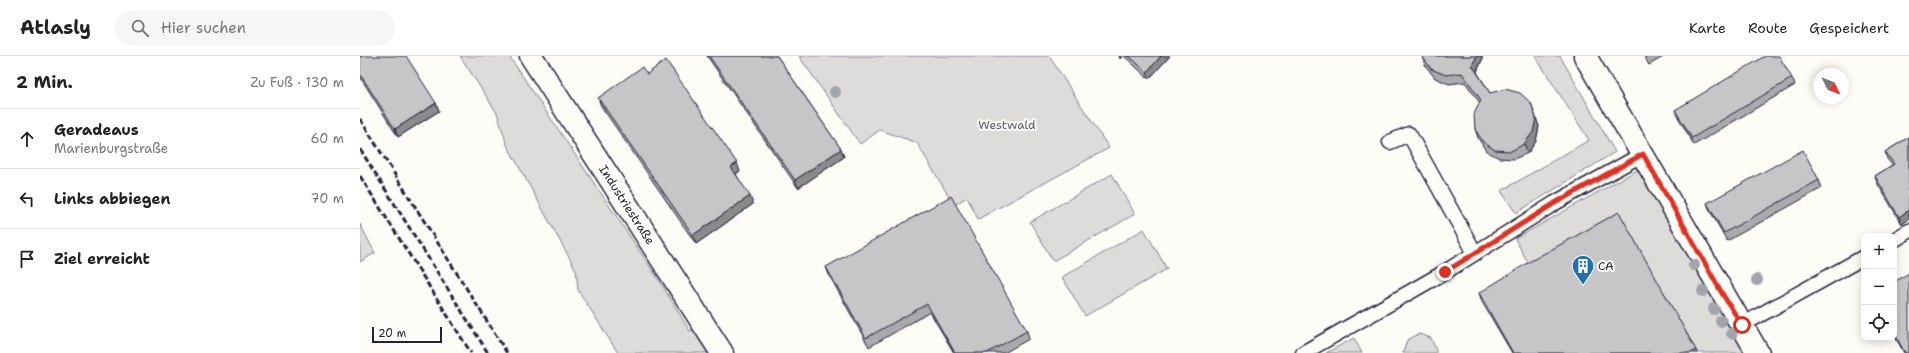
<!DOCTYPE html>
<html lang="de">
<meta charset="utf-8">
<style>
:root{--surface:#fff;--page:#f6f6f6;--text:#222;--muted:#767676;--line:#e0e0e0}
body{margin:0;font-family:"Shantell Sans",sans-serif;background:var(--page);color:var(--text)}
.controls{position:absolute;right:12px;bottom:12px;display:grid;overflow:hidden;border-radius:8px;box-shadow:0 2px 10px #0003}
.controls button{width:36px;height:36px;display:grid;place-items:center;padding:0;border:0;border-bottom:1px solid var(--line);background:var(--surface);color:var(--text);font:20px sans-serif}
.compass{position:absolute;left:1453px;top:12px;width:36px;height:36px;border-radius:50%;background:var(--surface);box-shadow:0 2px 10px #0003;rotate:132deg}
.scale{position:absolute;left:12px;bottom:10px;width:70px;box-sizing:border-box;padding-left:4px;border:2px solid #22223b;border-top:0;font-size:11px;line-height:14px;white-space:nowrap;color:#22223b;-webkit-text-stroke:3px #fdfcf7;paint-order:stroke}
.stop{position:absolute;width:12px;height:12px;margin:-9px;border:3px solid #d93025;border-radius:50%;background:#fff}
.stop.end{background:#d93025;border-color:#fff;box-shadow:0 1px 4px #0008}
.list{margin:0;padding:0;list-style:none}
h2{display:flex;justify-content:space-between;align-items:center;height:52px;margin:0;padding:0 16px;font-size:17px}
h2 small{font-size:13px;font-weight:400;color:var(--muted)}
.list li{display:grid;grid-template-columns:26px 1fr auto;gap:12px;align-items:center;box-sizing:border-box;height:60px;padding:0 16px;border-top:1px solid var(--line)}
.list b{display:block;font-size:15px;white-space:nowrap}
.list p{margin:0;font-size:13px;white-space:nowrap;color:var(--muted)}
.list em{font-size:13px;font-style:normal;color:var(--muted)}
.icon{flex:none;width:22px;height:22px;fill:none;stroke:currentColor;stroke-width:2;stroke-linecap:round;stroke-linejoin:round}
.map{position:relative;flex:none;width:1549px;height:297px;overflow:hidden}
header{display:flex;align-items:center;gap:24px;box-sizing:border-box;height:56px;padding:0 20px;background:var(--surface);border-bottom:1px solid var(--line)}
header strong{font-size:19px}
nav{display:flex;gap:22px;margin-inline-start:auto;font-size:14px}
.search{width:280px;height:36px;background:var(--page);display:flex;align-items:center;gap:10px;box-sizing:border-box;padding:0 14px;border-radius:22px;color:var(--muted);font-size:15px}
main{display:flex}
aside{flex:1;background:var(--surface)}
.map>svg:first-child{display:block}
.green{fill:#dddcdb;stroke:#807f8b}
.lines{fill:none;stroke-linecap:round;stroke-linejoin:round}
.lane-casing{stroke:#22223b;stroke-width:17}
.street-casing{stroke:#22223b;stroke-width:25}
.lane{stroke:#fdfcf7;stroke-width:14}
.street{stroke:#fdfcf7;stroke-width:22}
.rail{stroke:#22223b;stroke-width:3;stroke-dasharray:6 3;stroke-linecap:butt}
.tree{fill:#a3a3aa}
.wall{fill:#aaaaac;stroke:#22223b}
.shaded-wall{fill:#8b8b8c;stroke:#22223b}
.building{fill:#c6c6c8;stroke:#22223b}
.route{stroke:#d93025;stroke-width:5}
.labels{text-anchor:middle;stroke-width:4;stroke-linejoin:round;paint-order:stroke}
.park-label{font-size:12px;fill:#5a5a6b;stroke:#fdfcf7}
.street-label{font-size:12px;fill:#22223b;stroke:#fdfcf7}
.poi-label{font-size:12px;fill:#22223b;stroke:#fdfcf7;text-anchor:start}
</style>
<header>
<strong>Atlasly</strong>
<div class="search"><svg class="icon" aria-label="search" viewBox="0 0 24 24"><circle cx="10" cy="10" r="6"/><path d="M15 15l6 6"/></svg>Hier suchen</div>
<nav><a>Karte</a><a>Route</a><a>Gespeichert</a></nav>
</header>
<main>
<aside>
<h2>2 Min.<small>Zu Fuß · 130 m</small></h2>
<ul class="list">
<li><svg class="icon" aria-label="ahead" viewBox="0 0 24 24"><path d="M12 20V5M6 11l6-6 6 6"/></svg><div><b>Geradeaus</b><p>Marienburgstraße</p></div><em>60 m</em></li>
<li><svg class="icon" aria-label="left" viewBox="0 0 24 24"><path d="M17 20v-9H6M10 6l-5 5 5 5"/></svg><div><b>Links abbiegen</b></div><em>70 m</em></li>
<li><svg class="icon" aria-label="arrive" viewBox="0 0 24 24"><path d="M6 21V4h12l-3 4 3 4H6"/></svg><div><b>Ziel erreicht</b></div></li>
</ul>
</aside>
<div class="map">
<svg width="1549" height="297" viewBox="0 0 1549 297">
<rect width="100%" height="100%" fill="#fdfcf7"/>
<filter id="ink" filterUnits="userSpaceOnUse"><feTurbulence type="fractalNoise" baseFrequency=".025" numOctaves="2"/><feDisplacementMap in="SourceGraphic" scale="8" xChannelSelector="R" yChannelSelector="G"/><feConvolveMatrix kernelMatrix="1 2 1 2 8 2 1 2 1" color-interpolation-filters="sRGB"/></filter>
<g filter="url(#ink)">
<g class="green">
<path d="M100,0H149L297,221L330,275L335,273L350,297H258L218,234L216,214L147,89L137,57Z"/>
<path d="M439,0H689L749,92L618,163L607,141L594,149L557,87L520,74L500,88Z"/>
<path d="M1175,0H1200L1255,96L1156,157L1141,135L1229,84Z"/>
<path d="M1286,109L1391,297H1336L1172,214L1155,183Z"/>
<path d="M752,118L775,158L693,205L670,166Z"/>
<path d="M0,168L15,197L0,206Z"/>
<path d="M784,173L807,213L725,260L702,221Z"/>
<path d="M1059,278L1071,282L1076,294V297H1043L1047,284Z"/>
<path d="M994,282L1002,297H966Z"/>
</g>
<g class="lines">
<g class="lane-casing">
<g id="lane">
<path d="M1030,86L1049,78L1115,197"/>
<path d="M1534,184L1549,175"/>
<path d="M1382,269L1504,201"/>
<path d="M943,297L1085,216L1195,147L1283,98"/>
</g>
</g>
<g class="street-casing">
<g id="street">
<path id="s1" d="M171,0L362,297"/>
<path d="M1225,0L1398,297"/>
</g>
</g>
<use href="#lane" class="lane"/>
<use href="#street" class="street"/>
<g class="rail">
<path d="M0,63L147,297"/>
<path d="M0,93L128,297"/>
<path d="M0,120L111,297"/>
</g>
</g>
<g class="tree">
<circle cx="475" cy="36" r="6"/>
<circle cx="1334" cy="209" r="6"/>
<circle cx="1397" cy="224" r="6"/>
<circle cx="1343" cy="235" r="6"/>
<circle cx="1354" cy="253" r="6"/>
<circle cx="1361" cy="265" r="6"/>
<circle cx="1372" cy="277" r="6"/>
</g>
<g class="wall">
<path d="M0,0L76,47L79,55L38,81L0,21Z"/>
<path d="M347,0H417L481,93L484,101L438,132Z"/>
<path d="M764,0H810L789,23Z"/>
<path d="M1062,0H1122V4L1117,16L1130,37L1179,70L1176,85L1168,97L1154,103L1139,102L1126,95L1118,82L1115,73L1120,47L1105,26L1089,28L1075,22L1065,9Z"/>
<path d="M1284,0H1305L1289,9Z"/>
<path d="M287,18L380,115L376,118L393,148L336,188L241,50L238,42Z"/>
<path d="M1432,22L1435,29L1334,89L1318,61L1315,54Z"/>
<path d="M1549,81V163L1542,168L1517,127L1515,120L1532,109L1527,103L1525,96Z"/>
<path d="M1459,124L1462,132L1367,185L1350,155L1347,147Z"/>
<path d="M466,211L667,275L669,283L644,297H594L570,256L509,291L469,219Z"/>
<path d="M1534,226L1549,297H1544L1534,279Z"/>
<path d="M1119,237L1336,294L1337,297H1152L1122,246Z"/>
</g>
<g class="shaded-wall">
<path d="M759,0H763L760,3Z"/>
<path d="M801,0H810L789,23L787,16Z"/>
<path d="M1117,0H1122V4L1115,18L1112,9Z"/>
<path d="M76,47L79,55L38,81L35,73Z"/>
<path d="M1171,47L1179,70L1176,85L1168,97L1164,88Z"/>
<path d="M481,93L484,101L438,132L435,124Z"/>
<path d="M377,107L380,115L374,119L371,111Z"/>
<path d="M390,140L393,148L336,188L333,179Z"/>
<path d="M1549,154V163L1542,168L1539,161Z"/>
</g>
<g class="building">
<path d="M0,0H46L76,47L35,73L0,18Z"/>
<path d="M349,0H417L481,93L435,124Z"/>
<path d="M769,0H801L787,16Z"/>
<path d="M1062,0H1117L1112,9L1130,37L1145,33L1160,37L1171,47L1176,62L1173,76L1164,88L1151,95L1135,94L1123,86L1115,73L1114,58L1121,44L1102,17L1086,19L1071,13Z"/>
<path d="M1405,0H1419L1432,22L1332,82L1315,54Z"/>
<path d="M306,4L377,107L371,111L390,140L333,179L238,42L282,11L287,18Z"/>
<path d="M1549,81V131L1547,133L1549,136V154L1539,161L1515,120L1534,108L1525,96Z"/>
<path d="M1443,94L1459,124L1364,177L1347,147Z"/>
<path d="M591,140L667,275L627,297H595L567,248L506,282L466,211Z"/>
<path d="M1259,156L1336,294L1331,297H1153L1119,237L1169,206Z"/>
<path d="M1549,217V297H1545L1534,277V226Z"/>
</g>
</g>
<g class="lines" filter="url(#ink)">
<path class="route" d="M1085,216L1195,147L1283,98L1363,239L1382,269"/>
</g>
<defs>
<g id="building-pin" transform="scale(1.15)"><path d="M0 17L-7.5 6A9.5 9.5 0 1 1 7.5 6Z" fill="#1f6fb2" stroke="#fdfcf7"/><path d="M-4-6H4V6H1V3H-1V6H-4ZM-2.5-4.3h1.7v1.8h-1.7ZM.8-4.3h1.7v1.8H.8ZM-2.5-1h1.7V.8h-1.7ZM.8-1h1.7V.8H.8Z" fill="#fff"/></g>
</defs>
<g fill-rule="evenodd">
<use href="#building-pin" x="1223" y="210"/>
</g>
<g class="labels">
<g class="park-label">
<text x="647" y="73">Westwald</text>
</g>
<g class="street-label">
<text dy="4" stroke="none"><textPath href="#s1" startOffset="177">Industriestraße</textPath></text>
</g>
<g class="poi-label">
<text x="1238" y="214">CA</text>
</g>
</g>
</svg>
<div class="controls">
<button>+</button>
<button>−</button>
<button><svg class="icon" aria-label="locate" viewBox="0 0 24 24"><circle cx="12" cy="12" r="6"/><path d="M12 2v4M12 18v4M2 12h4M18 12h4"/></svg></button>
</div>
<svg class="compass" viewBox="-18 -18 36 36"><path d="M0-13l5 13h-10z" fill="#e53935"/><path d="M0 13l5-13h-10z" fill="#767676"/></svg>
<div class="scale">20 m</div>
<div class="stop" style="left:1382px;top:269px"></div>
<div class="stop end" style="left:1085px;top:216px"></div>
</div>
</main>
